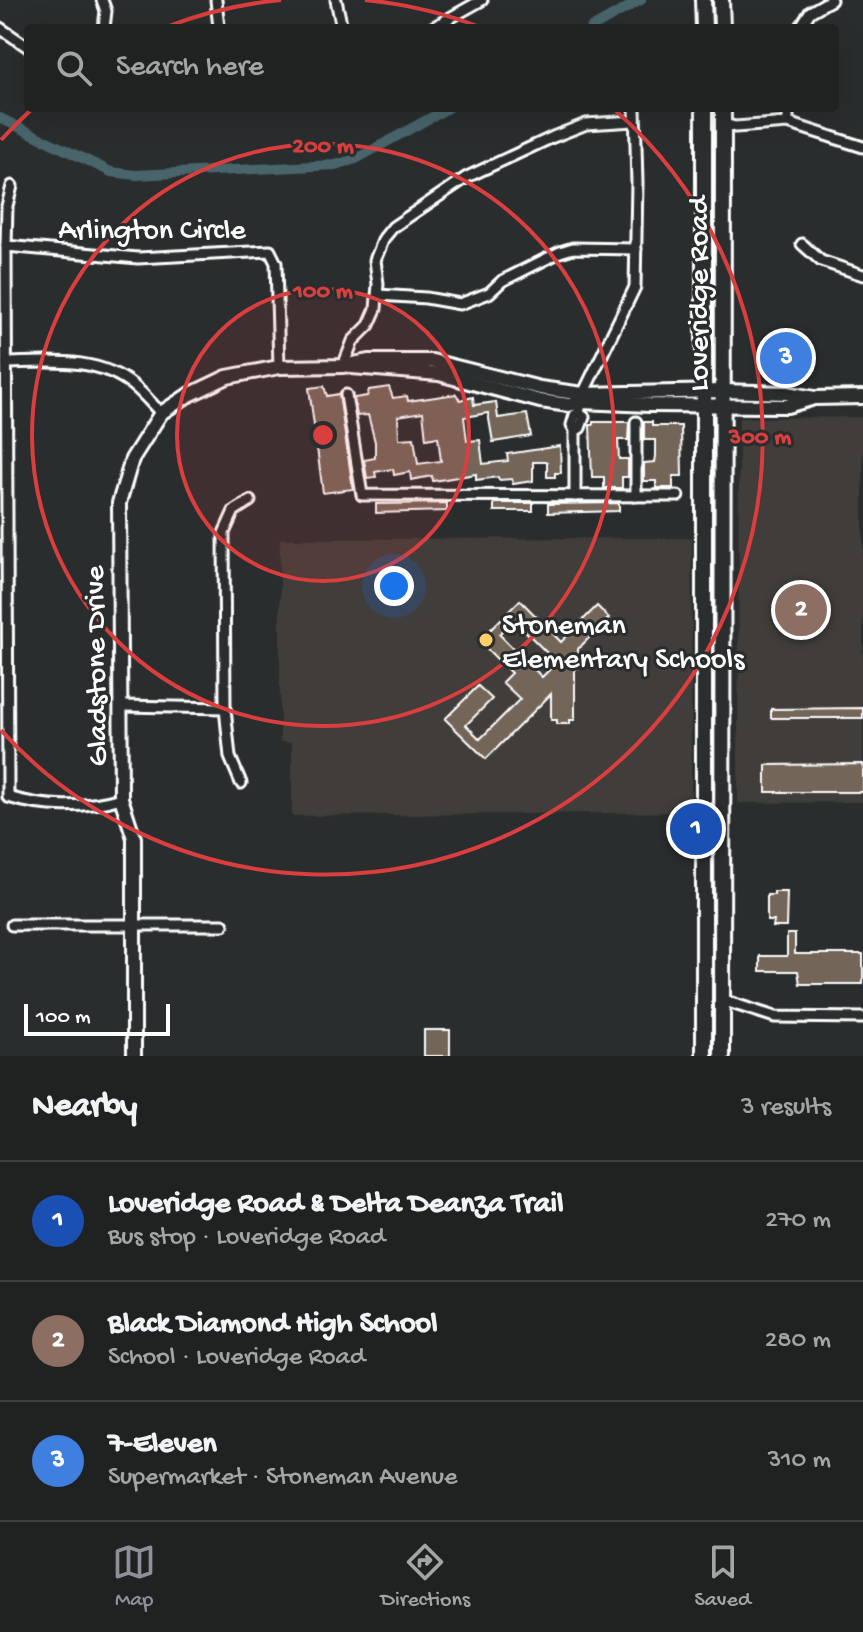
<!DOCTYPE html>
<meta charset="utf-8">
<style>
:root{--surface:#202222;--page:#2d2f2f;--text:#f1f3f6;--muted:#a2a4a5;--line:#3d3f40;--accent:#8c9099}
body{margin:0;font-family:"Gochi Hand",sans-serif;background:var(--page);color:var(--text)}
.scale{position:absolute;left:24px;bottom:20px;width:146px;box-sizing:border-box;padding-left:8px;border:4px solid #fff;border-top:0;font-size:22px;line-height:28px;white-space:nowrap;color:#fff;-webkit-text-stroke:6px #2a2d2e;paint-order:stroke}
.you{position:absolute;left:394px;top:586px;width:28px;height:28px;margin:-20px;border:6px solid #fff;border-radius:50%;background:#1a73e8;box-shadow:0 0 0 12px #1a73e833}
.badge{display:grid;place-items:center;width:52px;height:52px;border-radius:50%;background:var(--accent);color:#fff;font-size:26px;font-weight:700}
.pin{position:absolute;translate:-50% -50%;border:4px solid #fff;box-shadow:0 2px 8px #0006}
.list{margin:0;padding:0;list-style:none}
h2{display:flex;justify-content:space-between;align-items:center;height:104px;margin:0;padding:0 32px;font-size:34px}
h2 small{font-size:26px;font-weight:400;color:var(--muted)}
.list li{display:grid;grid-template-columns:52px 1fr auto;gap:24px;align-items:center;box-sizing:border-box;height:120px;padding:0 32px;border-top:2px solid var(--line)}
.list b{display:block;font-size:30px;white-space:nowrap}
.list p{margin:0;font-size:26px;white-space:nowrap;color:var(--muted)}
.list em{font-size:26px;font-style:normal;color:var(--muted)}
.icon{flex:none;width:44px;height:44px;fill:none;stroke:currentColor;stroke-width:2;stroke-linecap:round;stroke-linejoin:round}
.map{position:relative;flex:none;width:863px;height:1056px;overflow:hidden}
.search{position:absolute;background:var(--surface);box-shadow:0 8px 32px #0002;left:24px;right:24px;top:24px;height:88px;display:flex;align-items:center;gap:20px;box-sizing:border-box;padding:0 28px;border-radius:8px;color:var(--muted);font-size:30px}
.sheet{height:464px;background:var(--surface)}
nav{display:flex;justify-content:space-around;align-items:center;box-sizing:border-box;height:112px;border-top:2px solid var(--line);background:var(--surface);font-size:22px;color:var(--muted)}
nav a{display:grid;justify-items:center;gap:4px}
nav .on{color:var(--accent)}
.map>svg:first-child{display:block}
.built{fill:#403e3b}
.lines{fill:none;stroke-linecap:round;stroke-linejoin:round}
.canal{stroke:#48656c;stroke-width:10}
.building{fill:#736559;stroke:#fff;stroke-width:2;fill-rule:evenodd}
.minor-casing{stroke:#fff;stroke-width:15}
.tertiary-casing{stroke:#fff;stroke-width:18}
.secondary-casing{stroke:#fff;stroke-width:20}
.minor{stroke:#2a2d2e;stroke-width:9}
.tertiary{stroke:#2a2d2e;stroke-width:12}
.secondary{stroke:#2a2d2e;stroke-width:14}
.ring{fill:none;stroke:#da3e3e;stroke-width:4}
.poi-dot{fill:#ffd166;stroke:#2a2d2e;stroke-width:3}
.labels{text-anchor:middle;stroke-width:6;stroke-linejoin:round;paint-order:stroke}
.street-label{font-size:30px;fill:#fff;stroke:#2a2d2e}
.poi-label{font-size:30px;fill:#fff;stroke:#2a2d2e;text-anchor:start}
.centre{fill:#da3e3e;stroke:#2a2d2e;stroke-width:4}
.ring-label{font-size:24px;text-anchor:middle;font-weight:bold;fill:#da3e3e;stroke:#2a2d2e;stroke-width:6;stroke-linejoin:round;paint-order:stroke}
</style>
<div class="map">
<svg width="863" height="1056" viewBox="0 0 863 1056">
<rect width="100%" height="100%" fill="#2a2d2e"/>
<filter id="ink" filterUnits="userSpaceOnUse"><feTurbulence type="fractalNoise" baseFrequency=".0125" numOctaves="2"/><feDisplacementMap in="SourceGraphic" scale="16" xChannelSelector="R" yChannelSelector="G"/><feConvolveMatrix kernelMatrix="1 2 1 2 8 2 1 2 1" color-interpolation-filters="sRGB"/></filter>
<g filter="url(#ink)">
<g class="built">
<path d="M863,417V802L738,803L739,418Z"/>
<path d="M692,538L691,812L292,816V742H280V539Z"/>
</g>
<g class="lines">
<g class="canal">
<path d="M591,28L641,0"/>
<path d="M0,118L111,172L136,175L335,165L356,159L448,108"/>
</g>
</g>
<g class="building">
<path d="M775,345H795V371H776Z"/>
<path d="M324,386L327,396L339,394L353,489L323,493L309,388Z"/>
<path d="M389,387L393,398L407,396L408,401L456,394L460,400L473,397L474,405L496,402L498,418L527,414L531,436L493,442L488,413L464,417L467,441L480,440L483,464L508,461L507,454L560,446L561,473H555V477H547V462H533V481L513,484L512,479L499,480L498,477L476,480V474L433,481L432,476L411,480L410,472L394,475L393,469L375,472L376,477L367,478L364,460L375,458V442L368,415L357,416L354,398L367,396L369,390ZM423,412L426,439L438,437L441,461L418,464L414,438L399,439L398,416Z"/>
<path d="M593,422H629L628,440H618L619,459H628V477H622V488H604V477H592L590,425H593Z"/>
<path d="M644,422H652V426H681L682,476H673V488H656V481H644V463L655,462L656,456V440H644Z"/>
<path d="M447,503V511L376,513V504Z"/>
<rect x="494" y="503" width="39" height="8"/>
<path d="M619,503V511L548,513V504Z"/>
<path d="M520,600L561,642L597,606L609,618L578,649V668H575V720H570V724H557V720H551V694L486,759L445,719L478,686L492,699L466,725L480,739L520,699L502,682L511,673L479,641ZM514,620L551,657V668L542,677L499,634Z"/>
<path d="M863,708V718H771V709Z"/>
<path d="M863,764V792H766V765Z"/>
<path d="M774,892H787L786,927H773L774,921H767V895H774Z"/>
<path d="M787,934H795V954H863V984H800L798,971H760V956H787Z"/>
<rect x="424" y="1030" width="26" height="26"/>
</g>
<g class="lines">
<g class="minor-casing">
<g id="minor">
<path d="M102,0L106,11L104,28"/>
<path d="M216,0L219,28"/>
<path d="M336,0L342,28"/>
<path d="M0,28L28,47"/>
<path d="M432,28L482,0"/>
<path d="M800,28L810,12L831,0"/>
<path d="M788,108V123"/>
<path d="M724,124L735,127L788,123L863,147"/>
<path d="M12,186L7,206L6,246L8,797C44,808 85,809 121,798"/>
<path d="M802,244L821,261L863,275"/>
<path d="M6,246L138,258L270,251L276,263L279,367"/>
<path d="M378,295L426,298L460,304L489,293L502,281L560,252L573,248L636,249"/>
<path d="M6,363C49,362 98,356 134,386C144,394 152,404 161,413"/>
<path d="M343,366L353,341L369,325L376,309L378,284L375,260L384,238L393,227L467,177L553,137L586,124L634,121"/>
<path d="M346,395L362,495L678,496"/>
<path d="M636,422V496"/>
<path d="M575,430L580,428L584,417L579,413"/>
<path d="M575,496V430L572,425L575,415L579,413L583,394L635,287L637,183L635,108"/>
<path d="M122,706L225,708"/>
<path d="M241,783L230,757L225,708L224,533L234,511L250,501"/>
<path d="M12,925H223"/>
<path d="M722,1000L775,1017L863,1018"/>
</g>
</g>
<g class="tertiary-casing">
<g id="tertiary">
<path d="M352,367L439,374L540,401L569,405L582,402L649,405L787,406L811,399"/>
<path d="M134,1056V838L121,798L119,503L132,459L161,413L187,396L227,377L279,367L343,366L369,361H432L540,388L583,394L723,391L786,393L815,398L863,397"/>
</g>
</g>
<g class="secondary-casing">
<g id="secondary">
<path d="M703,0L704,28"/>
<path d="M721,0L722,28"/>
<path d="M704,108V1056"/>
<path d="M722,1056L723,108"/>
</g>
</g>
<use href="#minor" class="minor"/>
<use href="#tertiary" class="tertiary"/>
<use href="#secondary" class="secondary"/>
</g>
</g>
<circle cx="323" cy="435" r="146" fill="#da3e3e" fill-opacity=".12"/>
<g class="ring">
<circle cx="323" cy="435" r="146"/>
<circle cx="323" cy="435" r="291"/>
<path d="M1 140A437 437 0 0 1 31 110M166 27A437 437 0 0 1 281 0M365 0A437 437 0 0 1 480 27M615 110A437 437 0 1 1 1 730"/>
</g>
<circle class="poi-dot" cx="486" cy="640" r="8"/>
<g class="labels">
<g class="street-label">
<text x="152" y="238">Arlington Circle</text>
<text transform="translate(697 294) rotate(-90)" y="10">Loveridge Road</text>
<text transform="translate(94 666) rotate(-91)" y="10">Gladstone Drive</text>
</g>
<g class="poi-label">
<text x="502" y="633">Stoneman<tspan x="502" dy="34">Elementary Schools</tspan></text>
</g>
</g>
<circle cx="323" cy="435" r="12" class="centre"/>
<g class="ring-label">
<text x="323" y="152">200 m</text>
<text x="323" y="297">100 m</text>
<text x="760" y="443">300 m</text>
</g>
</svg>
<div class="scale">100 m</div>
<div class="you"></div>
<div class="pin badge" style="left:696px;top:829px;background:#1a4fb4">1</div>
<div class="pin badge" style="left:801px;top:610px;background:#8d6e63">2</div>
<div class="pin badge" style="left:786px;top:358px;background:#3f7fe0">3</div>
<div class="search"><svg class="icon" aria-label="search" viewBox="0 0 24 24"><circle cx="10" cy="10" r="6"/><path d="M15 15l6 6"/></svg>Search here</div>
</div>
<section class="sheet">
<h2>Nearby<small>3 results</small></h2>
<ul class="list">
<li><span class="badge" style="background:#1a4fb4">1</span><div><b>Loveridge Road &amp; Delta Deanza Trail</b><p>Bus stop · Loveridge Road</p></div><em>270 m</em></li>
<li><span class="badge" style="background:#8d6e63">2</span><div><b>Black Diamond High School</b><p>School · Loveridge Road</p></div><em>280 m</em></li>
<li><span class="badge" style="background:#3f7fe0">3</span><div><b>7-Eleven</b><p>Supermarket · Stoneman Avenue</p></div><em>310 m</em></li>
</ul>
</section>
<nav>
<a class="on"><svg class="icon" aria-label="map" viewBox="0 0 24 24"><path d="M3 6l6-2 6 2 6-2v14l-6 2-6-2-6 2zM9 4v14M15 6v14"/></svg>Map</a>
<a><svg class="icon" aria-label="directions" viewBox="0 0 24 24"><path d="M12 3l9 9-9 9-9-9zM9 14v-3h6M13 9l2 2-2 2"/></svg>Directions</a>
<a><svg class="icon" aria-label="saved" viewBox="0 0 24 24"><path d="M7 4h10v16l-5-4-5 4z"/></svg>Saved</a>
</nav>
